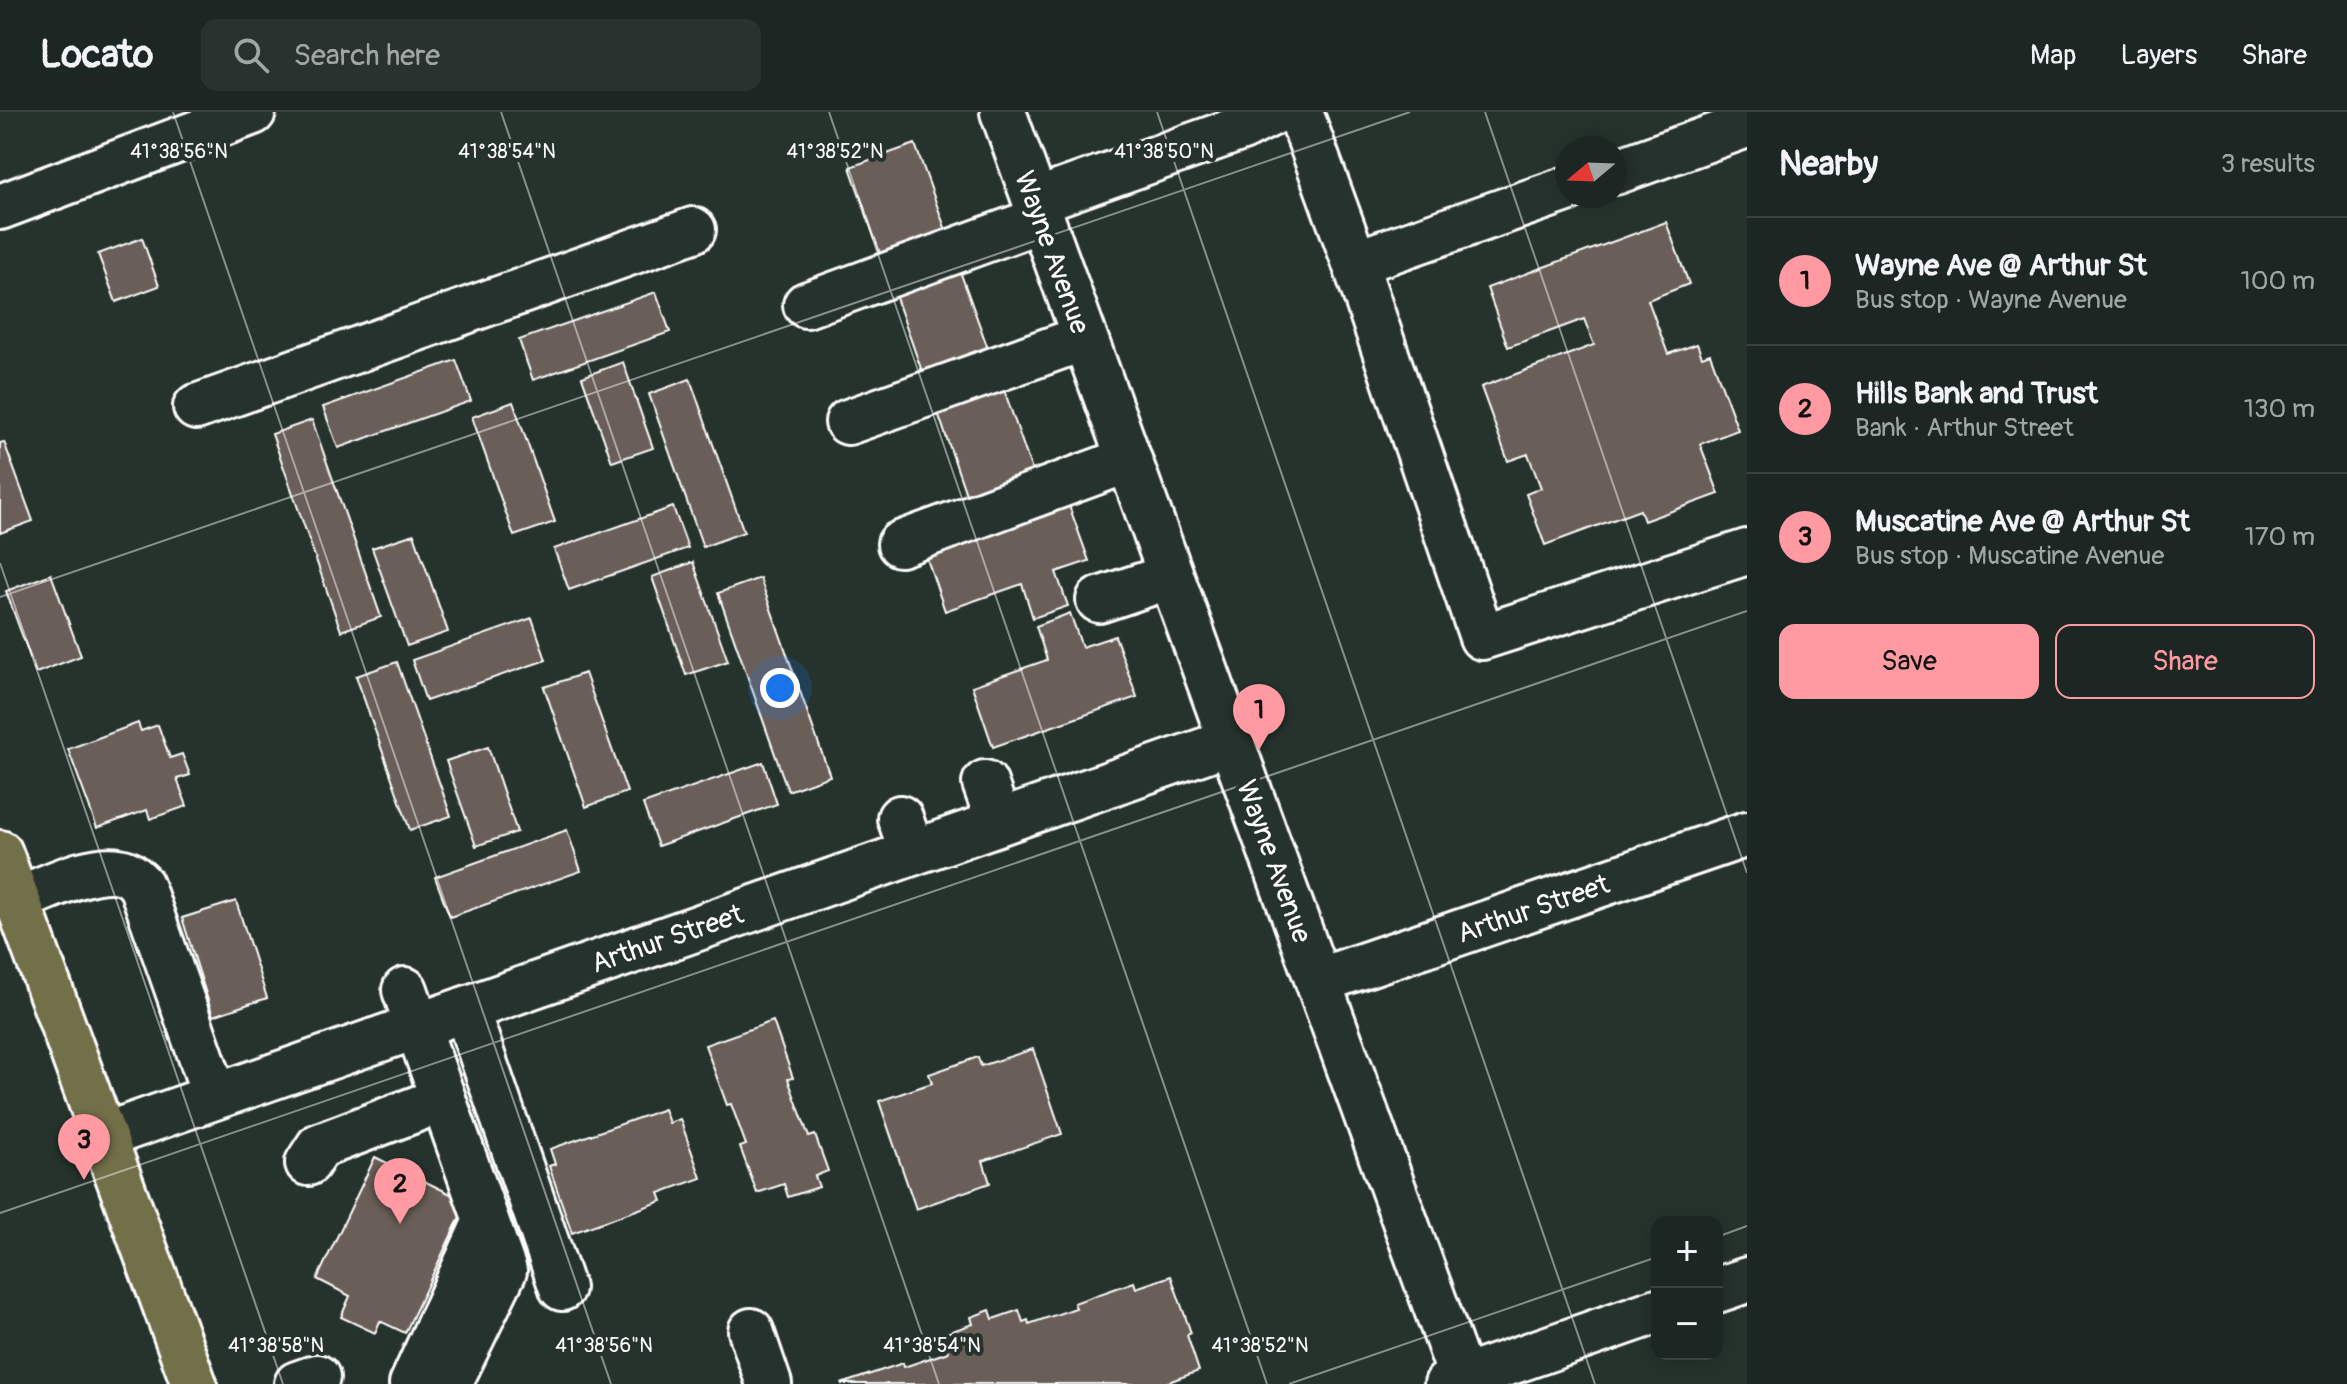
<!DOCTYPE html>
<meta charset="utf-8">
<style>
:root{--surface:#1c2622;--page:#29322f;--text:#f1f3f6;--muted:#a0a5a5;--line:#3a4340;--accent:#ff9aa2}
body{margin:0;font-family:Pangolin,sans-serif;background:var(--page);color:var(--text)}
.controls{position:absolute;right:24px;bottom:24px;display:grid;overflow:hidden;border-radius:16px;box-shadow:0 4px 20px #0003}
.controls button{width:72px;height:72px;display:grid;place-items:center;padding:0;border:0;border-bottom:2px solid var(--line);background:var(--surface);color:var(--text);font:40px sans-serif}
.compass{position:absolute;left:1555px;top:24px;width:72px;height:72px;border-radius:50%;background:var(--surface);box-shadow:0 4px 20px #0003;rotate:251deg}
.you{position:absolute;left:780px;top:576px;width:28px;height:28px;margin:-20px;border:6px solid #fff;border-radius:50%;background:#1a73e8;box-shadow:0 0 0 12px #1a73e833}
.badge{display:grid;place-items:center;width:52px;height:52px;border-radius:50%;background:var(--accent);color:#111;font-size:26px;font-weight:700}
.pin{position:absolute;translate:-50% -66px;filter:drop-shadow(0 2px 4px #0008)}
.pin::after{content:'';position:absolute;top:42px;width:28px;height:24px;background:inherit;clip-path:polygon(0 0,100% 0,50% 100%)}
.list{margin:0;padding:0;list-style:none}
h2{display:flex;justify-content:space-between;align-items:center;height:104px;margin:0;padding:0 32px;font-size:34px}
h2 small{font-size:26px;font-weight:400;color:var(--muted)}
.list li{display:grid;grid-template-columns:52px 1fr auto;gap:24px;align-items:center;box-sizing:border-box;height:128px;padding:0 32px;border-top:2px solid var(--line)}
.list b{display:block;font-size:30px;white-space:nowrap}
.list p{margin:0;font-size:26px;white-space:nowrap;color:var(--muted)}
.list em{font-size:26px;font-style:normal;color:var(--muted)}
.actions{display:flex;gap:16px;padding:24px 32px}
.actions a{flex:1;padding:18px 0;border:2px solid var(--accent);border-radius:16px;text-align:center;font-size:28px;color:var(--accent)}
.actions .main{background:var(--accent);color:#111}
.icon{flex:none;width:44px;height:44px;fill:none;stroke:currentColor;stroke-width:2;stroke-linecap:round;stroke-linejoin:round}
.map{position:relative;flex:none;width:1747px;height:1272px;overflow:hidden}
header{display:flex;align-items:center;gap:48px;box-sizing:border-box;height:112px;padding:0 40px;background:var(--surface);border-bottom:2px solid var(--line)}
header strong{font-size:38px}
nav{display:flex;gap:44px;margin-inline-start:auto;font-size:28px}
.search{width:560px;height:72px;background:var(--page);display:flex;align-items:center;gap:20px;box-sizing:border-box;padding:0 28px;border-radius:16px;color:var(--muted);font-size:30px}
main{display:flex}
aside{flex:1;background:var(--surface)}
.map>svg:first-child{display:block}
.building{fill:#6b5f58;stroke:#fff;stroke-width:2}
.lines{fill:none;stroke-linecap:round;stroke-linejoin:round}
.minor-casing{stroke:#fff;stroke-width:50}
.major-casing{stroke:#fff;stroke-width:50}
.minor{stroke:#26332d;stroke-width:44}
.major{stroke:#726f4a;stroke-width:44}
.ticks{fill:none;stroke:#fff;stroke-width:2;stroke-opacity:0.45}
.labels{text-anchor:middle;stroke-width:8;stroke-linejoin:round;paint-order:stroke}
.street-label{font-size:28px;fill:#fff;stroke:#26332d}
.ticks-label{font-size:20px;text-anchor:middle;fill:#fff;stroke:#26332d;stroke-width:8;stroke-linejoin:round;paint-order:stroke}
</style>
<header>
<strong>Locato</strong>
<div class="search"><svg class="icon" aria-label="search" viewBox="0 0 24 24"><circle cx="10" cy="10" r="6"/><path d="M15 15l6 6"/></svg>Search here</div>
<nav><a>Map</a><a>Layers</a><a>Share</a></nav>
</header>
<main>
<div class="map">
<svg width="1747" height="1272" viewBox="0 0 1747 1272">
<rect width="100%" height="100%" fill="#26332d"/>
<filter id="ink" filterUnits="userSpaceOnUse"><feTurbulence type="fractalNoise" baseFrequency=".0125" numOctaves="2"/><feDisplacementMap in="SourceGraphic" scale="16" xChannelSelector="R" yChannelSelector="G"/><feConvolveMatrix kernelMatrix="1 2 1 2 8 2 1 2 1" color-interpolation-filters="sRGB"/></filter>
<g filter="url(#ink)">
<g class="building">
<path d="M915,32L949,127L883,150L850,55Z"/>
<path d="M1666,110L1689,172L1648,188L1668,242L1697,232L1702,245L1710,242L1738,318L1700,332L1719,382L1644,409L1640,398L1545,433L1526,382L1541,376L1528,342L1508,349L1481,275L1594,233L1584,207L1508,235L1487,176Z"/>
<path d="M142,126L159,174L116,190L98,142Z"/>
<path d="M957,151L991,245L925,268L892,174Z"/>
<path d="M656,180L670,220L533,268L519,228Z"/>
<path d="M456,248L471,289L338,336L323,295Z"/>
<path d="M623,250L653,336L612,350L582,265Z"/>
<path d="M690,267L744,420L703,435L649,282Z"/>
<path d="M1001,269L1034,364L968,388L935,292Z"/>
<path d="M513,290L555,410L514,424L472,305Z"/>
<path d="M312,308L381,505L341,519L272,322Z"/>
<path d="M4,330L33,409L0,421V331Z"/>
<path d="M1067,388L1089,449L1056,460L1068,494L1033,506L1022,472L945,499L924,438Z"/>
<path d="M673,395L688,436L569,478L554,437Z"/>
<path d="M414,422L448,520L407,534L372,436Z"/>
<path d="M693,450L728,549L686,563L652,465Z"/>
<path d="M51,462L81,544L36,561L6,479Z"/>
<path d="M760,466L830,664L788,679L718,481Z"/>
<path d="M1070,501L1082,535L1115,524L1137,585L993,635L972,574L1047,548L1036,514Z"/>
<path d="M532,506L546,548L426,589L412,548Z"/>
<path d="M397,550L451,704L410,718L356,564Z"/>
<path d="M585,561L627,680L586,695L544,575Z"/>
<path d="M138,611L141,619L158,613L170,646L182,642L190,663L177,667L187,694L150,707L147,698L97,716L68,637Z"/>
<path d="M488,635L517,720L476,734L446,649Z"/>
<path d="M763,650L777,692L658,734L643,692Z"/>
<path d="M567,718L581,759L450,805L435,765Z"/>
<path d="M236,789L267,886L213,904L182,806Z"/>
<path d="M773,909L793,966L788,967L809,1025L815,1023L828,1059L815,1064L819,1075L788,1085L784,1072L757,1081L740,1035L746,1033L731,992L727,993L705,933Z"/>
<path d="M1033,937L1062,1022L983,1049L990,1071L916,1097L879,989L932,971L929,962L978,945L981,954Z"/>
<path d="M664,997L669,1011L680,1007L701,1066L659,1081L662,1089L572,1121L549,1054L555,1052L550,1037Z"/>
<path d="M375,1045L467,1090L405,1221L380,1209L375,1221L341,1205L350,1184L317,1167Z"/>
<path d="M1171,1164L1191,1221L1187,1223L1199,1259L1163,1272H841L903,1251L904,1255L948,1240L946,1234L950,1232L946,1221L973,1212L971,1205L990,1198L993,1207L1019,1198L1023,1210L1028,1208L1029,1212L1076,1196L1074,1191L1134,1170L1136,1176Z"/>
</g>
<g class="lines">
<g class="minor-casing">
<g id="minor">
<path d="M1003,0L1464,1272"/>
<path d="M1300,0L1355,151L1482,525L1747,440"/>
<path d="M1615,60L1744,14"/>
<path d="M1036,89L1242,16L1274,0"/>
<path d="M0,95L253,0"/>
<path d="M1355,151L1567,77"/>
<path d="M806,193L1042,107"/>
<path d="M196,295L693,118"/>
<path d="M848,310L1084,226"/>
<path d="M900,432L1128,348"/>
<path d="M1099,488L1171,464"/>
<path d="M985,671L999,710"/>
<path d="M900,706L912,740"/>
<path d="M17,788C44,777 98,749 126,761C132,763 136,768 141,773L215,984"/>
<path d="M1318,869L1747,722"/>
<path d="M466,897L562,1176"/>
<path d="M443,987L504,1159L449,1272"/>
<path d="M103,1024L1232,629"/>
<path d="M308,1051L319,1034L443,987L405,878"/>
<path d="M1717,1178L1747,1168"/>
<path d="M751,1219L769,1272"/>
<path d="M297,1272L317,1265"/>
<path d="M412,1272L486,1109"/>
<path d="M1447,1272L1657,1199"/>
</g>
</g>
<g class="major-casing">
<path id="major" d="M0,741L194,1272"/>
</g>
<use href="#minor" class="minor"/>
<use href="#major" class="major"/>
</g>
</g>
<path class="ticks" d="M173,0L611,1272M501,0L939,1272M829,0L1267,1272M1157,0L1595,1272M1485,0L1747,761M0,451L283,1272M0,485L1410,0M0,1101L1747,499M1717,1125L1747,1114M1289,1272L1657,1145"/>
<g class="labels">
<g class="street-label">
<text transform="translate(1053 140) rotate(70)" y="10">Wayne Avenue</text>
<text transform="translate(1275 749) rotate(70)" y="10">Wayne Avenue</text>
<text transform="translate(1533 796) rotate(-19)" y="10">Arthur Street</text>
<text transform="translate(667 826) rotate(-19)" y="10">Arthur Street</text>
</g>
</g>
<g class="ticks-label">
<text x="179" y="46">41°38'56"N</text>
<text x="507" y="46">41°38'54"N</text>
<text x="835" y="46">41°38'52"N</text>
<text x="1164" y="46">41°38'50"N</text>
<text x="276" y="1240">41°38'58"N</text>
<text x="604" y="1240">41°38'56"N</text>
<text x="932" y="1240">41°38'54"N</text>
<text x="1260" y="1240">41°38'52"N</text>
</g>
</svg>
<div class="controls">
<button>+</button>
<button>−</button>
</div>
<svg class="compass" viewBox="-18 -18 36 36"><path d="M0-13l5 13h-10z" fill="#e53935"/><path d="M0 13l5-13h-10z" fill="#a0a5a5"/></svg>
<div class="you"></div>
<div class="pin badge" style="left:1259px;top:638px">1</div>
<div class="pin badge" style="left:400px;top:1112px">2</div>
<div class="pin badge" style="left:84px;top:1068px">3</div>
</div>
<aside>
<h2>Nearby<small>3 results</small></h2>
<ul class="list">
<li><span class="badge">1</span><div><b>Wayne Ave @ Arthur St</b><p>Bus stop · Wayne Avenue</p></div><em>100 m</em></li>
<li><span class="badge">2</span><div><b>Hills Bank and Trust</b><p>Bank · Arthur Street</p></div><em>130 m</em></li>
<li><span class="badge">3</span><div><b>Muscatine Ave @ Arthur St</b><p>Bus stop · Muscatine Avenue</p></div><em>170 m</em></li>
</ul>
<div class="actions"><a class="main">Save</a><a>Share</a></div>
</aside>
</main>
